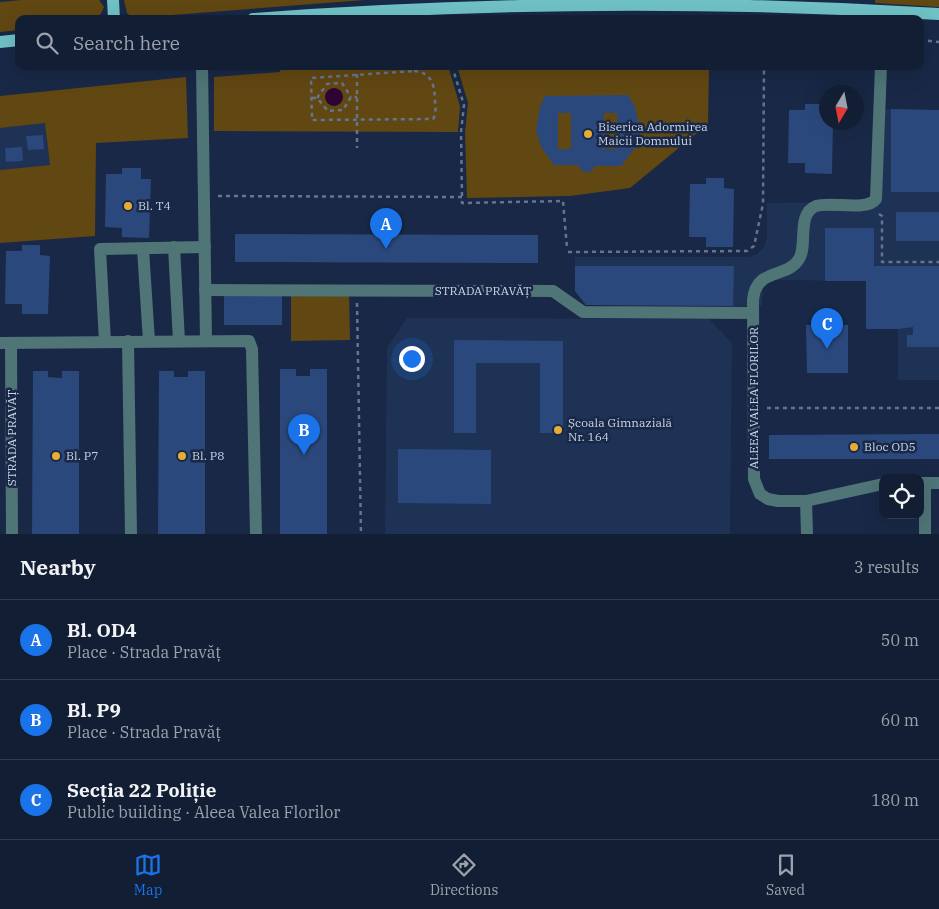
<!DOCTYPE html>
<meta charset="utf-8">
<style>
:root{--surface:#121e34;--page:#1b273c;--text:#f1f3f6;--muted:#9ca2ac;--line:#313c4f;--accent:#1a73e8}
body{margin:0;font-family:"IBM Plex Serif",serif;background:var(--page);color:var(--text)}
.controls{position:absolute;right:15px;bottom:15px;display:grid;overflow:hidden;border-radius:10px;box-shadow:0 5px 20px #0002}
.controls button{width:45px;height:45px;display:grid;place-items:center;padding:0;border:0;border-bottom:1px solid var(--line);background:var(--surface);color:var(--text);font:25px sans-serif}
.compass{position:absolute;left:819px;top:85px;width:45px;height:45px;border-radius:50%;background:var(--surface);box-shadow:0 5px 20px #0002;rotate:190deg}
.you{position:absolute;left:411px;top:358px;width:18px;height:18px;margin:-12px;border:4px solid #fff;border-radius:50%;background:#1a73e8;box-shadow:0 0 0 8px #1a73e833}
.badge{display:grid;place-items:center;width:32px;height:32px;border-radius:50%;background:var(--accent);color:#fff;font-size:16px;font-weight:700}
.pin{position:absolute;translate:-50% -41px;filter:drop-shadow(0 1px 2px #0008)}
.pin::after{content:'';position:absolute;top:26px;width:18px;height:15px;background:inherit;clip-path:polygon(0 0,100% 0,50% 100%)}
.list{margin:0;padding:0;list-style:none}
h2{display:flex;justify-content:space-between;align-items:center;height:65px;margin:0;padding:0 20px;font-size:21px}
h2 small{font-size:16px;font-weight:400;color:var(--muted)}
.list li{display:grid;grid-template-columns:32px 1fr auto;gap:15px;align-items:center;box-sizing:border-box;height:80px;padding:0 20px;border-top:1px solid var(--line)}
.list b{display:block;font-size:19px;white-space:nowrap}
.list p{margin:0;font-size:16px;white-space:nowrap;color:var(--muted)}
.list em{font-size:16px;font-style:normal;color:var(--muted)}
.icon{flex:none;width:28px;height:28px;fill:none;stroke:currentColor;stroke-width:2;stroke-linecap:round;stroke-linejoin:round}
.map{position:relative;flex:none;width:939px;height:534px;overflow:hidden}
.search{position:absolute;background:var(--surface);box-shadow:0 5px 20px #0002;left:15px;right:15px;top:15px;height:55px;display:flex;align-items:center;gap:12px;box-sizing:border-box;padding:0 18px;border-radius:10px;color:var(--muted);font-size:19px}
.sheet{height:305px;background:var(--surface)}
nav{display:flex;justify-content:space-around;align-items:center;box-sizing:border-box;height:70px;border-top:1px solid var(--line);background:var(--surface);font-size:14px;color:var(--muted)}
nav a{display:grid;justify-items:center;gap:2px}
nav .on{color:var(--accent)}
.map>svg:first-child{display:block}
.built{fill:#1e3256}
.green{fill:#614712}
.water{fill:#2d0434}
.building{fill:#2b487c;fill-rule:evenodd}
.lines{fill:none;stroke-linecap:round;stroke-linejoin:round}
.path{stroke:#66748e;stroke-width:2.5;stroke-dasharray:4 4;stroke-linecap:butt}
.minor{stroke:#4f7577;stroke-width:12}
.major{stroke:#6fc1c6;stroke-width:12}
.poi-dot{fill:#e6ad36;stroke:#182846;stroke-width:2}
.labels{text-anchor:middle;stroke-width:5;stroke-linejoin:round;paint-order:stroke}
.poi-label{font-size:12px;fill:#c9d4e8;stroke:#182846;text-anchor:start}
.street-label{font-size:12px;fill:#c9d4e8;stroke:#182846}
</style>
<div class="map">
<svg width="939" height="534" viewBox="0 0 939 534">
<rect width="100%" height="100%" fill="#182846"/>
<g class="built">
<path d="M873,109L939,110V380H898V329H866V281L770,280L763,289L762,306L586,305L575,291V257H749L757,254L764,247L767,237V203L864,202L870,199Z"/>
<path d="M45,122L50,165L0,170V128Z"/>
<path d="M407,318L709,319L732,343L730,534H385L387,348Z"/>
</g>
<g class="green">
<path d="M22,0H99L104,7L98,19H19V30L0,32V2Z"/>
<path d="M124,0H365L133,18L127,13Z"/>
<path d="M875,0H939V7L875,3Z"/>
<path d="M281,66H448L460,106L458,132L214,131V77L280,72Z"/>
<path d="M457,66H709L708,124L630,188L570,196L467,198L465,132L468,103Z"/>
<path d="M186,77L188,138L96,143L95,236L0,243V170L50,165L45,123L0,128V96Z"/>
<path d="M349,294L350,340L291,341V295Z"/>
</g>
<circle class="water" cx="334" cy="97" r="9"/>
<g class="building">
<path d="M628,95L635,107L640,130L635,148L621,166H596L588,173L581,170L578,165H554L541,147L536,130L540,107L545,96ZM558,113H571V149H558ZM604,113H617V149H604Z"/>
<path d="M805,104H823V115H826V122H833L832,174L805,173V163H788L789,110H805Z"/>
<path d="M891,109L939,110V192H891Z"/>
<path d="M43,135L44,149L28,150L26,136Z"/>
<path d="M22,147L23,161L6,162L5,148Z"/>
<path d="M122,168H141V179H151L149,238L122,237V228L105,227L106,174H122Z"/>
<path d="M706,178H724V188L734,189L733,247H706V237H689L690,184H706Z"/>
<rect x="896" y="212" width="43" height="29"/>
<path d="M825,228H874V266H939V347H907V335H913V327L898,329H866V281H825Z"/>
<path d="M235,234L538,235V263L235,262Z"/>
<path d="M22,245H40V255L50,256L48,314H22V304H5L6,251H22Z"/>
<path d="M575,266H734L733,306L586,305L575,291Z"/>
<rect x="224" y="295" width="58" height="30"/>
<path d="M806,325H848V373H807Z"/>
<path d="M454,340L563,341V433H540V363H476V433H454Z"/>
<path d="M280,369H296V376H310V369H327V534H280Z"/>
<path d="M33,371H48V377L62,378V371H79V534H32Z"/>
<path d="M159,371H174V377H188V371H205V534H158Z"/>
<path d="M939,434V459H769V435Z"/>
<path d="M398,449L491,450V504L398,503Z"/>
</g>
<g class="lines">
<g class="path">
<path d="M920,40L939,42"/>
<path d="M357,66V148"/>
<path d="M452,66L464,105L461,132L462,197"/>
<path d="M414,71C432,73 434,84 435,99C435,106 437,113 433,119L312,120L311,78Z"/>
<path d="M312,98H317L328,111L343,110L351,97H357"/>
<path d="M317,98L327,84L342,83L351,97"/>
<path d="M218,196L462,197V203L563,201L567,248"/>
<path d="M879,214L882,216V262H939"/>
<path d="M568,252L747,251L754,246L763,204L764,66"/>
<path d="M357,303L361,534"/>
<path d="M767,408H939"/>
</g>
<g class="minor">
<path d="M202,66L206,340"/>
<path d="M881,66L876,199C866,212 831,201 816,206C796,214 808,245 799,259C787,279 756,267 753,300L754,479L760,494L768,499L778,501H806L883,484"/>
<path d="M174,247L179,341"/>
<path d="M143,249L149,341"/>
<path d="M205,290L553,291L583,312L753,313"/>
<path d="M128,341L131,534"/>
<path d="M105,342L100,249L205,247"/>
<path d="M0,343L249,341L252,349L256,534"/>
<path d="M11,343L12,534"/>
<path d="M920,483H939"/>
<path d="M806,501L807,534"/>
<path d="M925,534V483"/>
</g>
<g class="major">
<path d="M113,0L114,19"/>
<path d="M253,19C481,2 711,0 939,14"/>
<path d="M0,42L19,40"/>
</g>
</g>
<g class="poi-dot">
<circle cx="588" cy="134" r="5"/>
<circle cx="128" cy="206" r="5"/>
<circle cx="558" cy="430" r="5"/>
<circle cx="854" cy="447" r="5"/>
<circle cx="56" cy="456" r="5"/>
<circle cx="182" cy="456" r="5"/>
</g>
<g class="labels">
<g class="poi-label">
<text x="598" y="131">Biserica Adormirea<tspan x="598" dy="14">Maicii Domnului</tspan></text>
<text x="138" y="210">Bl. T4</text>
<text x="568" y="427">Școala Gimnazială<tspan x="568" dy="14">Nr. 164</tspan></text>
<text x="864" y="451">Bloc OD5</text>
<text x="66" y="460">Bl. P7</text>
<text x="192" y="460">Bl. P8</text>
</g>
<g class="street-label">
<text x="483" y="295">STRADA PRAVĂȚ</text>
<text transform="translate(754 398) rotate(-90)" y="4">ALEEA VALEA FLORILOR</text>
<text transform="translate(12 438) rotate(-90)" y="4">STRADA PRAVĂȚ</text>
</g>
</g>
</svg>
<div class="controls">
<button><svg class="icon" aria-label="locate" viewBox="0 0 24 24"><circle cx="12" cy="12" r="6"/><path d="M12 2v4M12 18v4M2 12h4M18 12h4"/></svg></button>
</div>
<svg class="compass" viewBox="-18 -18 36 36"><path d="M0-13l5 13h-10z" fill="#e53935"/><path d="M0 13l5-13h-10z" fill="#9ca2ac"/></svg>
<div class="you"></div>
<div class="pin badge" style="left:386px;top:249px">A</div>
<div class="pin badge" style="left:304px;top:455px">B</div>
<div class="pin badge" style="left:827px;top:349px">C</div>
<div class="search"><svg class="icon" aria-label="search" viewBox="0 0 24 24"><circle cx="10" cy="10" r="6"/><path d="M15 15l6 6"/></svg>Search here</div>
</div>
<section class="sheet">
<h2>Nearby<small>3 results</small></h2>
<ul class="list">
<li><span class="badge">A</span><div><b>Bl. OD4</b><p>Place · Strada Pravăț</p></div><em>50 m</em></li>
<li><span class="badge">B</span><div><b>Bl. P9</b><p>Place · Strada Pravăț</p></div><em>60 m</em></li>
<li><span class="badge">C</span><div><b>Secția 22 Poliție</b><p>Public building · Aleea Valea Florilor</p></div><em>180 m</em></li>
</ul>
</section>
<nav>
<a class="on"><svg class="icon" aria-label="map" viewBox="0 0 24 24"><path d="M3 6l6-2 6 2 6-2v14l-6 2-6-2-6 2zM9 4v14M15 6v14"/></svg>Map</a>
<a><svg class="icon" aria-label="directions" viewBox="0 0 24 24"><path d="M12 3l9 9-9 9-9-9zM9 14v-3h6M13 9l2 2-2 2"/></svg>Directions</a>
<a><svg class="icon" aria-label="saved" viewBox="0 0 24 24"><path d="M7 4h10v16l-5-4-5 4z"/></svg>Saved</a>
</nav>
